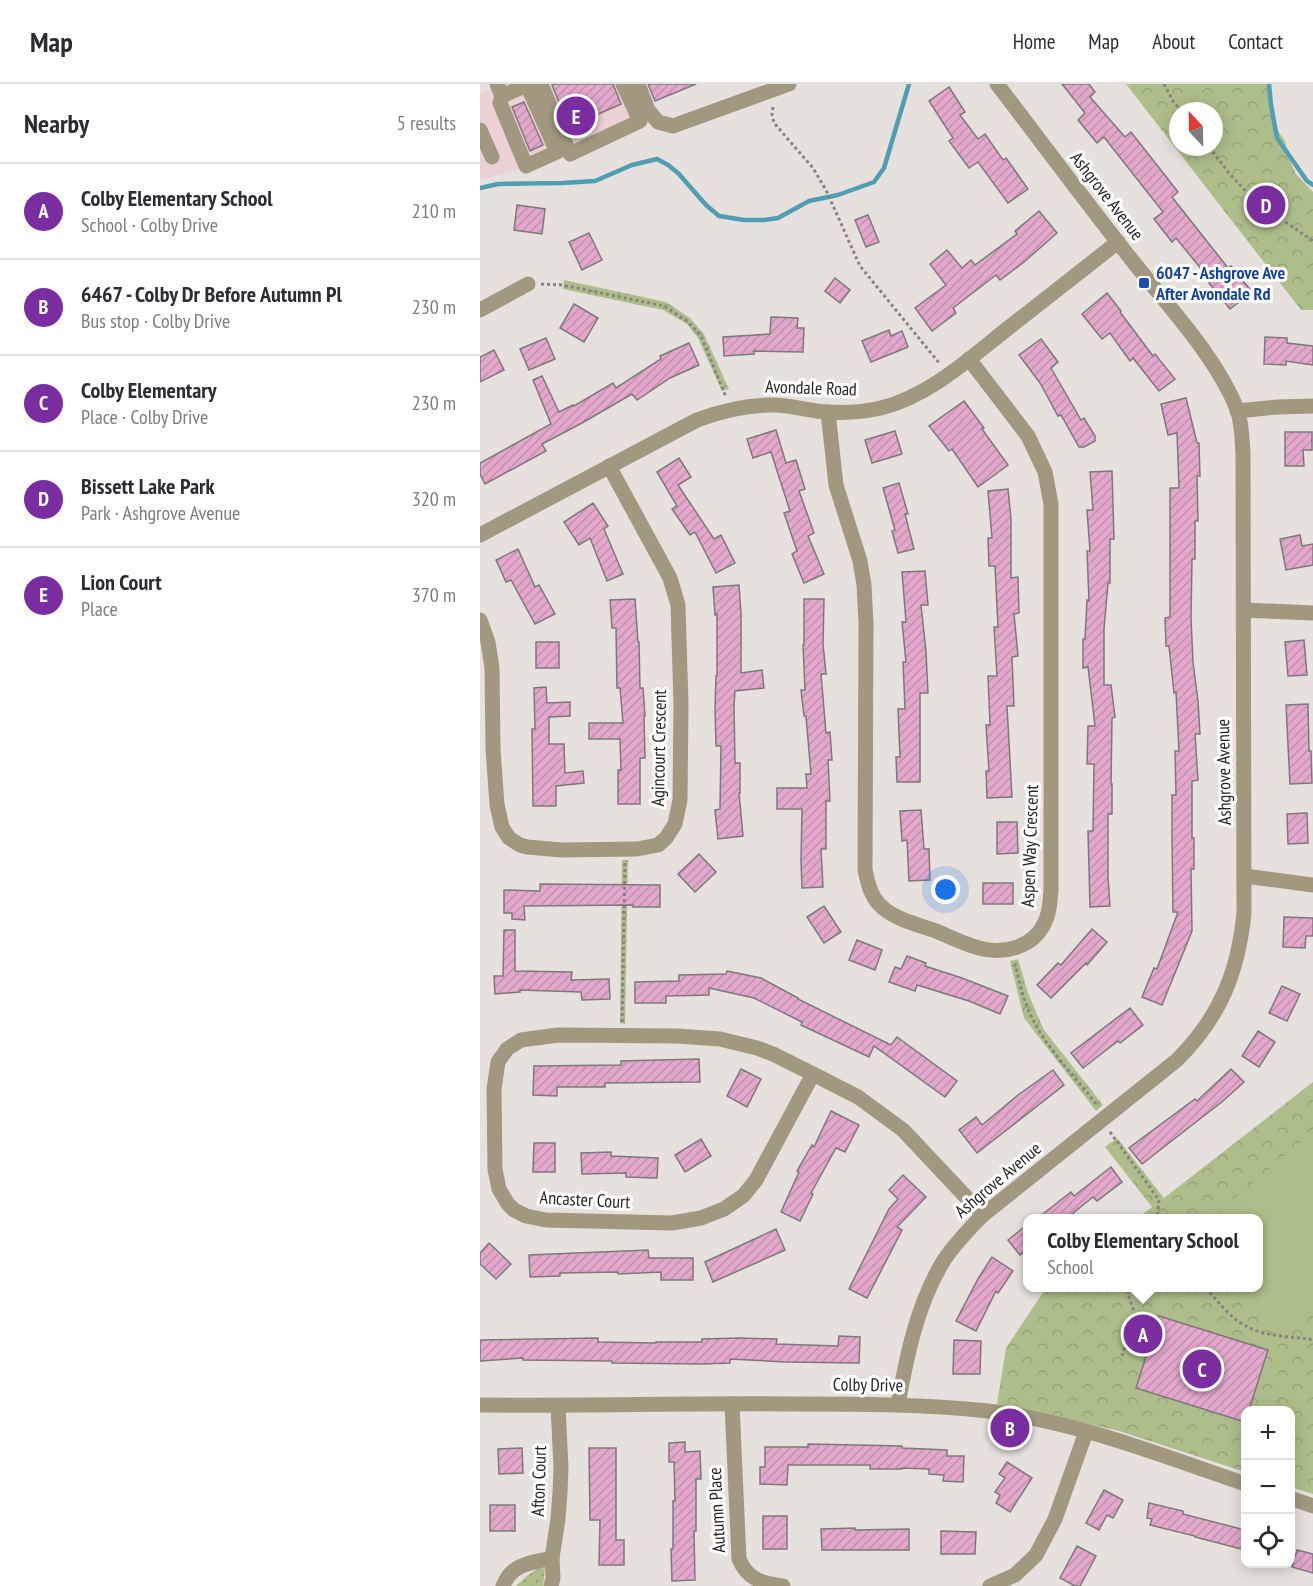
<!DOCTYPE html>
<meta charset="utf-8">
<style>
:root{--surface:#fff;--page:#f2f2f3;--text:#2b2b33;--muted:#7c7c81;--line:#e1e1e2;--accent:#792d9e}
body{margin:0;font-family:"PT Sans Narrow",sans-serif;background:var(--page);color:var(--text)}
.controls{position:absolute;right:18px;bottom:18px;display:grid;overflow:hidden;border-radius:12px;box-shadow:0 3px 15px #0003}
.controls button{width:54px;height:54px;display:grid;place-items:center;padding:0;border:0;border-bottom:2px solid var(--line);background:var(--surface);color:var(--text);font:30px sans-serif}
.compass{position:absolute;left:689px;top:18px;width:54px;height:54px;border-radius:50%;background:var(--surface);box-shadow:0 3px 15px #0003;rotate:338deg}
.you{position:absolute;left:466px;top:806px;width:21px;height:21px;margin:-15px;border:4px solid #fff;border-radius:50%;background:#1a73e8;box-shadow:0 0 0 9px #1a73e833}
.badge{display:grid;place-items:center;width:39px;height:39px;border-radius:50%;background:var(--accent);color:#fff;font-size:20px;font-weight:700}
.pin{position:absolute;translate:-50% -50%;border:3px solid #fff;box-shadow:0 2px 6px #0006}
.popup{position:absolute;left:543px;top:1130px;width:240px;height:78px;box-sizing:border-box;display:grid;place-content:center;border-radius:12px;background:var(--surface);filter:drop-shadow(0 2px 4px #0005);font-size:20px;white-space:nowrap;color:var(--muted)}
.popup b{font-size:22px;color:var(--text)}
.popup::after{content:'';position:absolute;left:50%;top:100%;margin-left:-12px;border:12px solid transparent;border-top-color:var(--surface)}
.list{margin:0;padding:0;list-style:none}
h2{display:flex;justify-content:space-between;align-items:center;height:78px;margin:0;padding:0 24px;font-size:26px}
h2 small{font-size:20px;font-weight:400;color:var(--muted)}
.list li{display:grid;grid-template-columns:39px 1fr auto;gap:18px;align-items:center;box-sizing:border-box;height:96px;padding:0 24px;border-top:2px solid var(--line)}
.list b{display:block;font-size:22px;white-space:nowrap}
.list p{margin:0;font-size:20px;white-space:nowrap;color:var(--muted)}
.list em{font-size:20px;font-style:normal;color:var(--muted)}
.icon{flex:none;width:33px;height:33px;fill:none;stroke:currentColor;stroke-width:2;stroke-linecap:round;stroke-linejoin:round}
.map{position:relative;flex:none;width:833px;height:1502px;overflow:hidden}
header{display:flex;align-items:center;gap:36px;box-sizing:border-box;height:84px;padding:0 30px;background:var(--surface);border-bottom:2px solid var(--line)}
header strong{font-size:28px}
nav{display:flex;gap:33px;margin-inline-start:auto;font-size:21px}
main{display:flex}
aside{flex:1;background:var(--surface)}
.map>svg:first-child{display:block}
.commercial{fill:#ebd1d6}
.grass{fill:url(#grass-dots)}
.park{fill:url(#park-crowns);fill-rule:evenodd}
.pitch{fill:#adbe8b}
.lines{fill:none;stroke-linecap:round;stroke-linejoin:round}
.stream{stroke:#4f9eb2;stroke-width:4.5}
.building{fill:url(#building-hatch);stroke:#7d787b;stroke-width:1.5}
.path{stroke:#878381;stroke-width:3;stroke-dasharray:3 3;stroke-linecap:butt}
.minor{stroke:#a1987f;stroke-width:15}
.transit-dot{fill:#1a4fb4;stroke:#fff;stroke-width:2}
.labels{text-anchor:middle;stroke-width:6;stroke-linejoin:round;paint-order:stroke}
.street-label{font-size:18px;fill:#272524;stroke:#fff}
.transit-label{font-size:18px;font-weight:bold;fill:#164399;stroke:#fff;text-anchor:start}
</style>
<header>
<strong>Map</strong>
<nav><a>Home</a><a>Map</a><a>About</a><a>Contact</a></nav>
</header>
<main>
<aside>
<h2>Nearby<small>5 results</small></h2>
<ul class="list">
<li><span class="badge">A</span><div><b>Colby Elementary School</b><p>School · Colby Drive</p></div><em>210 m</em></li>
<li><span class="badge">B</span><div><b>6467 - Colby Dr Before Autumn Pl</b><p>Bus stop · Colby Drive</p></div><em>230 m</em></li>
<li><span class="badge">C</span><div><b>Colby Elementary</b><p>Place · Colby Drive</p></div><em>230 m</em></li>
<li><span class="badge">D</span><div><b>Bissett Lake Park</b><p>Park · Ashgrove Avenue</p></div><em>320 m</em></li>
<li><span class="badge">E</span><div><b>Lion Court</b><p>Place</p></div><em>370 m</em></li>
</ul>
</aside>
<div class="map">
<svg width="833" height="1502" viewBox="0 0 833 1502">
<defs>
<pattern id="grass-dots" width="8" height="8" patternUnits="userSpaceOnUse" patternTransform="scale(1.5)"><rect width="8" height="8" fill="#adbe8b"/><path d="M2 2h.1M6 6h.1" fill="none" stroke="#95a378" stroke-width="1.8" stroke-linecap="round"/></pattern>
<pattern id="park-crowns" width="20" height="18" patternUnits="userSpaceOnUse" patternTransform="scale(1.5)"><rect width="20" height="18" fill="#adbe8b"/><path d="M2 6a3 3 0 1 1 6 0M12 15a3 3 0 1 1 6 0" fill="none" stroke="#95a378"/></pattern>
<pattern id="building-hatch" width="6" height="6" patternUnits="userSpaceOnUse" patternTransform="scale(1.5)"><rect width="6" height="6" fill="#e3a8cc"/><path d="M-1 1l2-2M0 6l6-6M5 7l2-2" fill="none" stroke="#c390af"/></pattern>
</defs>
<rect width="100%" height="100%" fill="#e7e1de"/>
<path class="commercial" d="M23,0H155L169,38L90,72L0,96V10Z"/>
<path class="grass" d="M60,1483L65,1485L63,1502H36L48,1491Z"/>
<g class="park">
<path d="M646,0H788L795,43L805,57L811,79L816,90L833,108V226H821ZM698,27H734V63H698Z"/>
<path d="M84,196L186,218L210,234L224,250L249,305L242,307L218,254L207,240L183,226L83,205Z"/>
<path d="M142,776H148L145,940L140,939Z"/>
<path d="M538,875L548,909L564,946L623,1021L616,1027L544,934L530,877Z"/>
<path d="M833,998V1410L811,1403L810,1326H766L765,1388L639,1347L553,1327L517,1320L526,1264L564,1207L569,1204H778V1134H658L672,1123L625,1063L637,1054L684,1114Z"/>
</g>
<path class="pitch" d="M833,1048V1222L796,1253L755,1204H778V1134H730Z"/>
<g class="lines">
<g class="stream">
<path d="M789,0L791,21L797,54L827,97L833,101"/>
<path d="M0,104L18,100L83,99L115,97L152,81L177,75L188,81L198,89L226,121L239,132L264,136H284L298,134L329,117L358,111L394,98L404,84L429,0"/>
</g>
</g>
<g class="building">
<path d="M76,0H133L141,20L89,43L72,1Z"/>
<path d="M168,0H216L175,17Z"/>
<path d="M582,0H609L615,8L610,13L645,53L651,48L698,108L692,113L748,184L751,182L772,208L750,225L729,199L731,197L696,154L692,158L674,135L683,128L624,53L617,59L598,36L605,29Z"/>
<path d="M469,3L485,28L480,31L498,55L505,50L523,76L526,74L548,105L528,119L498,78L489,84L469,57L473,54L449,17Z"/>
<path d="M44,18L63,61L50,67L32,23Z"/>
<path d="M37,121L65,125L62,150L34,146Z"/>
<path d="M559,127L577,149L544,178L520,196L516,191L473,224L476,229L452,247L435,224L466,201L450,180L467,166L482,184L491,176L495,181L537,150L535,147Z"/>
<path d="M388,131L399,158L386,163L375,136Z"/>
<path d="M109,149L122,176L102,186L89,158Z"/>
<path d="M355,194L370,206L360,219L345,207Z"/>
<path d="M627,209L641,227L640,228L673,272L675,270L695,295L679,307L653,274L650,277L630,249L622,255L602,230Z"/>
<path d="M94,220L118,234L104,258L80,244Z"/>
<path d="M291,233L318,234L317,244H324L323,268L274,267V270L244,272L243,253L290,250Z"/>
<path d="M409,246L411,252L422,247L428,263L391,278L382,257Z"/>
<path d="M785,253L807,254V259L833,262V281L806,277V281L784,280Z"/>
<path d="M66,254L75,275L49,286L40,265Z"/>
<path d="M561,255L578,278L571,284L601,336L604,334L615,352V357L604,363H599L581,331L578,332L560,299L539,271Z"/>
<path d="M209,259L219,281L190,294L157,316L152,310L102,339L62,360L66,367L5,400L0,390V379L71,340L53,296L62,292L79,328L93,321L94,322L133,299L136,304L181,275L180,272Z"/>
<path d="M14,266L24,286L0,298V273Z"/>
<path d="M706,314L717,359H719L720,392H717L718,437H715V475H712L711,534L713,578L718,617L720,650H715L718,696L712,697V754H714V785H711L712,847L682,921L662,913L674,884L677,885L698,828H693L692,755V711H696L695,667H699L696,608L694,609L689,562H686L685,534L690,533V404H699L697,349L688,351L681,320Z"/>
<path d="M484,317L504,344L502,345L528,381L498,403L472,365L469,367L449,342Z"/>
<path d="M296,346L306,379L316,376L325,405L319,407L334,449L328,452L344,490L324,499L312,470L317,467L304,429L310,427L291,368L273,374L267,355Z"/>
<path d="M415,347L422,370L392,379L385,356Z"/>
<path d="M805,348H832V366H823L824,382H805Z"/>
<path d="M199,374L211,393L198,401L234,455L241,451L255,479L236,489L215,448L210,451L192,425L197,422L177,388Z"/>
<path d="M632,387L634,455H630V499H628L624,545V601H631L635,633L632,634L631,700H632V730H628V793L630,822L610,823L608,747H613L614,680H607L608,642H615L608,583L603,584V555H605L607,516L609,517L607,467H610L607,426H613L610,388Z"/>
<path d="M419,399L428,430H425L434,465L418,469L412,447L415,446L403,404Z"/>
<path d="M528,405L531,435V494L538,493L539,529L534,530L538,572L532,573L534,622H527L532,713L507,714L506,687H509L506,641H510L508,592H517L514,543H518L515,482H509L508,454H512L508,407Z"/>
<path d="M113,419L128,442L124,445L143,490L127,497L110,454L99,461L84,438Z"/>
<path d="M820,451L822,462L833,460V481L806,486L800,455Z"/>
<path d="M38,465L55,503L59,501L75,530L55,540L31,496L26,498L16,476Z"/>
<path d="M445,487L448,521H441L446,567L448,609H440V698H417L416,673H420L418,625H425L423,578H426L422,538H426L422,488Z"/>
<path d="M259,501L261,530V589L282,586L284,604L255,607L254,621L255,679H260V709H259L263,752L238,755L235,726L240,725L241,662H236L235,625L236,592H237V530L235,531L233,503Z"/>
<path d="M155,515L158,558H159L160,604H163L165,632H164L165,674H160V720H138V686H141L140,655H109V639H143L140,604H137L136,544H132L130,516Z"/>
<path d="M324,515H344L343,560L346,590H341L346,649L350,648L352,676H348L350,717H346V765H341L343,803L322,804L321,777L322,725H297V704H327L326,690H331L326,632H324L321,606H325L323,561H324Z"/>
<path d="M824,556L827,591L808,592L805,558Z"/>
<rect x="56" y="558" width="23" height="26"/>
<path d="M66,603L67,619L90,618V632L69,633V660H84L85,689L103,687L104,699L76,702V722H53L52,645H55L54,604Z"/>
<path d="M828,620L829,667H831L832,699L810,700L806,621Z"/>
<path d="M441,726L444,765H449L450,796L429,797L427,756L422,757L420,727Z"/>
<path d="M827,729L828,759L808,760L807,730Z"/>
<path d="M517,738H537L538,769L517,770Z"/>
<path d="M219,770L236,788L215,808L198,790Z"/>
<rect x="503" y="799" width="30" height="21"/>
<path d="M60,800L180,801V823H153V821L44,822L45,836L32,835V829H24V806L60,807Z"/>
<path d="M344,822L361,848L344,859L327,833Z"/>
<path d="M804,833L833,834V852H826L825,864L803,863Z"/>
<path d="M612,845L627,858L607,881L606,879L571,914L557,901L578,879L581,881Z"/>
<path d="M24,846H35V887L92,888L91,896L129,895L130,915L102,916L101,908L40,906V908L15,910L14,892H23Z"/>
<path d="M377,856L402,866L395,886L369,876Z"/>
<path d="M427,872L446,879L445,882L482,894L528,912L520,930L489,917L437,901L435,907L409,898L415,883L421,885Z"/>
<path d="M247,887L281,894L318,914V915L411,961L417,953L477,997L465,1013L394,962L389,973L321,941L322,938L274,914L229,904V911L186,912V919H155V898L199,897V891L246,890Z"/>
<path d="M802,902L820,910L807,937L789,929Z"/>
<path d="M650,924L663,941L640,959L638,957L603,984L591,969Z"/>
<path d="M778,947L795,958L779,983L762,972Z"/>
<path d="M219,975L220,998L125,999V1003H77V1012L53,1011L54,982L141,981V977Z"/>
<path d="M261,985L281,995L267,1023L247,1012Z"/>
<path d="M751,985L764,998L743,1017L662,1080L649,1064L715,1015L717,1017Z"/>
<path d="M573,986L584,1001L497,1069L479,1046L496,1033L502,1041L538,1011Z"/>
<path d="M351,1027L379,1041L365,1068L356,1064L331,1109L333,1110L320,1137L301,1128L319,1088L317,1087L332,1061L334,1063Z"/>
<path d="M221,1055L231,1072L205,1088L195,1071Z"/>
<path d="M54,1059H75V1088H53Z"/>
<path d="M131,1068V1072L178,1074L177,1094L146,1093V1089L102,1090L101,1069Z"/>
<path d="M631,1083L642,1098L617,1117L613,1113L587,1134H558L591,1108L594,1112Z"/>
<path d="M423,1091L446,1113L417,1143L422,1146L387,1214L369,1205L409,1125L418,1115L409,1106Z"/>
<path d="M548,1140V1165L540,1171L528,1156Z"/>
<path d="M296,1145L305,1166L233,1198L225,1178Z"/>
<path d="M9,1159L31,1180L16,1195L0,1180V1169Z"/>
<path d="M168,1166L169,1174H213V1196H181V1188L138,1190V1188L80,1189V1192L50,1193L49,1171Z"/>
<path d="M512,1173L533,1187L518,1209L516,1207L496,1247L476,1237L498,1195Z"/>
<path d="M679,1232L788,1266L769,1326H765V1338L656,1304Z"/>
<path d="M359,1252L380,1253L379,1279L305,1278L250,1275V1279L223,1280L132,1279V1277L43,1276V1274L0,1277V1256L118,1254V1258L176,1259V1258H222V1255L259,1254L297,1255L296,1260L358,1262Z"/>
<path d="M474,1256L501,1257L500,1290H473Z"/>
<path d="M205,1358V1368L220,1367L221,1395H216V1447H214L215,1496L192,1497L191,1465H193V1417H195L194,1378H189V1359Z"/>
<path d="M328,1360L422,1362V1364L467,1366V1372H484L483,1398L463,1397L464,1391L449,1390V1385L422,1384V1385H390V1381H308L307,1401L280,1400V1383H285V1363H328Z"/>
<path d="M42,1364L43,1389L19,1390L18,1365Z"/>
<path d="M109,1364H136V1456H144V1481H119L120,1436H110Z"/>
<path d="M527,1378L552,1394L530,1428L516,1419L520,1411L515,1408L525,1394L519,1390Z"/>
<path d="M624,1406L643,1416L633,1434L627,1431L619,1446L606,1439Z"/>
<path d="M669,1419L703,1427V1430L765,1446V1466L715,1453V1452L670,1441L672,1435L667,1434Z"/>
<rect x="10" y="1421" width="25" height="26"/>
<rect x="283" y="1432" width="24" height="33"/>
<path d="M375,1444V1446L429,1445V1466H342L341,1445Z"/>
<path d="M461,1447L496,1448L495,1470H461Z"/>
<path d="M597,1462L616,1472L600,1502H595L580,1494Z"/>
<path d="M817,1466L833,1470V1489L812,1483Z"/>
</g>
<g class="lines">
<g class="path">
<path d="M684,0L693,17L701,27"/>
<path d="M293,23L292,30L294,39L333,84L346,106L380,182L460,280"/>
<path d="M729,63L749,89L775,117L833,157"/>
<path d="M775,117L797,100"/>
<path d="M61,200L82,201L184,222L207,237L221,252L246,313"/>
<path d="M535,879C539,897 543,915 551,932C567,965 595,993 618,1022"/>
<path d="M142,938L145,779"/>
<path d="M630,1048L679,1116L677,1134"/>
<path d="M726,1204C738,1218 751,1235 768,1243C785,1252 810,1253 829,1255L833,1257"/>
<path d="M642,1272L655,1231L648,1210V1204"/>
</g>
<g class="minor">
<path d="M17,0L22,12L20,19L46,82L77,68L47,1L22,12"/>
<path d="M61,0L90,70L160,37L143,0"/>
<path d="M158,0L168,26L178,38L193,42L309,0"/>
<path d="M0,46L12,73"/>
<path d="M0,226L48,200"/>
<path d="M757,327L798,323L833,322"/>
<path d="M348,328L356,401L380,477L384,501L386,540L385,785C387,797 390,810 398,819C412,835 436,840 456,847C470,853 484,860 499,864C524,871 554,863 565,838C570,828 570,817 571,806V420L565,388L548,352L489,275"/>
<path d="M0,451L217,336C241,327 267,321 293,321C311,321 329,327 347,328C363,329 384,328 401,324C449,312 489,275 527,245C564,216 601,187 638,158"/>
<path d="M764,526L833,529"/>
<path d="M0,536L8,558L12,584L13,665L17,721L22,743L29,754L40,761L47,763L82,766L157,765L178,761L186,754L195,740L200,716L201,620L198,521L190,494L129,382"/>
<path d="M765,792L833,801"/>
<path d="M78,951L197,952L240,955L277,964L293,970L333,990L276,1096L263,1112L244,1125L221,1134L192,1139L66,1136L46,1132L34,1126L28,1120L19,1105L15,1085L14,1005L18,978L27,965L41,956Z"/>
<path d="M333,990L378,1013L423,1046L503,1131"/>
<path d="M252,1320L259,1475C267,1495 283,1500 303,1502"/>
<path d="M418,1320C427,1271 437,1220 464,1176C475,1160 489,1145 503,1131L697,976C740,933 758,889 764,829L763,370C762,355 762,339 757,325C736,273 690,224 655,180C608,121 563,60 517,0"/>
<path d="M0,1321C104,1322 209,1319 313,1320C378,1320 443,1320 508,1327C596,1337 682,1372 766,1400"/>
<path d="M810,1414L833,1422"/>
<path d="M23,1502C32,1479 51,1479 72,1474"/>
<path d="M71,1502L73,1494L72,1474L78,1435L80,1409L81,1383L78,1322"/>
<path d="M510,1502L535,1491L556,1471L575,1435L606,1348"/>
</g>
</g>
<rect class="transit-dot" x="658" y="193" width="12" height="12" rx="3"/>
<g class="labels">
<g class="street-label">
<text transform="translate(627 112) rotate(52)" y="6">Ashgrove Avenue</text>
<text transform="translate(331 304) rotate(2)" y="6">Avondale Road</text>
<text transform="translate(179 664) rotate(-89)" y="6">Agincourt Crescent</text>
<text transform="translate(744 688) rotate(-91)" y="6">Ashgrove Avenue</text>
<text transform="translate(550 762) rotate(-88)" y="6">Aspen Way Crescent</text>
<text transform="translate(518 1096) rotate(-40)" y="6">Ashgrove Avenue</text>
<text transform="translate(105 1116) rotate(3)" y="6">Ancaster Court</text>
<text transform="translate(388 1301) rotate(1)" y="6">Colby Drive</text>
<text transform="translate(59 1397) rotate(-88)" y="6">Afton Court</text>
<text transform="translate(237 1426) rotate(-93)" y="6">Autumn Place</text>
</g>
<g class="transit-label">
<text x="676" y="195">6047 - Ashgrove Ave<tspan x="676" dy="21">After Avondale Rd</tspan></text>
</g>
</g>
</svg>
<div class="controls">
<button>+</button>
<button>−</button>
<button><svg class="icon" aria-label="locate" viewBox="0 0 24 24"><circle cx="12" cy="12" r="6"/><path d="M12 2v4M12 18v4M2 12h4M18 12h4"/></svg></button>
</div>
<svg class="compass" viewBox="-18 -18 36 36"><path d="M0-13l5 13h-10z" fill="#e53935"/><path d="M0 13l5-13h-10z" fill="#7c7c81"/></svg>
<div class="you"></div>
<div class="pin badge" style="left:663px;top:1250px">A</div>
<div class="popup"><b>Colby Elementary School</b>School</div>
<div class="pin badge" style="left:530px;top:1344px">B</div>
<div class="pin badge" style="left:722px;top:1285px">C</div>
<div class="pin badge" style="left:786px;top:121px">D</div>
<div class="pin badge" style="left:96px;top:32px">E</div>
</div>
</main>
